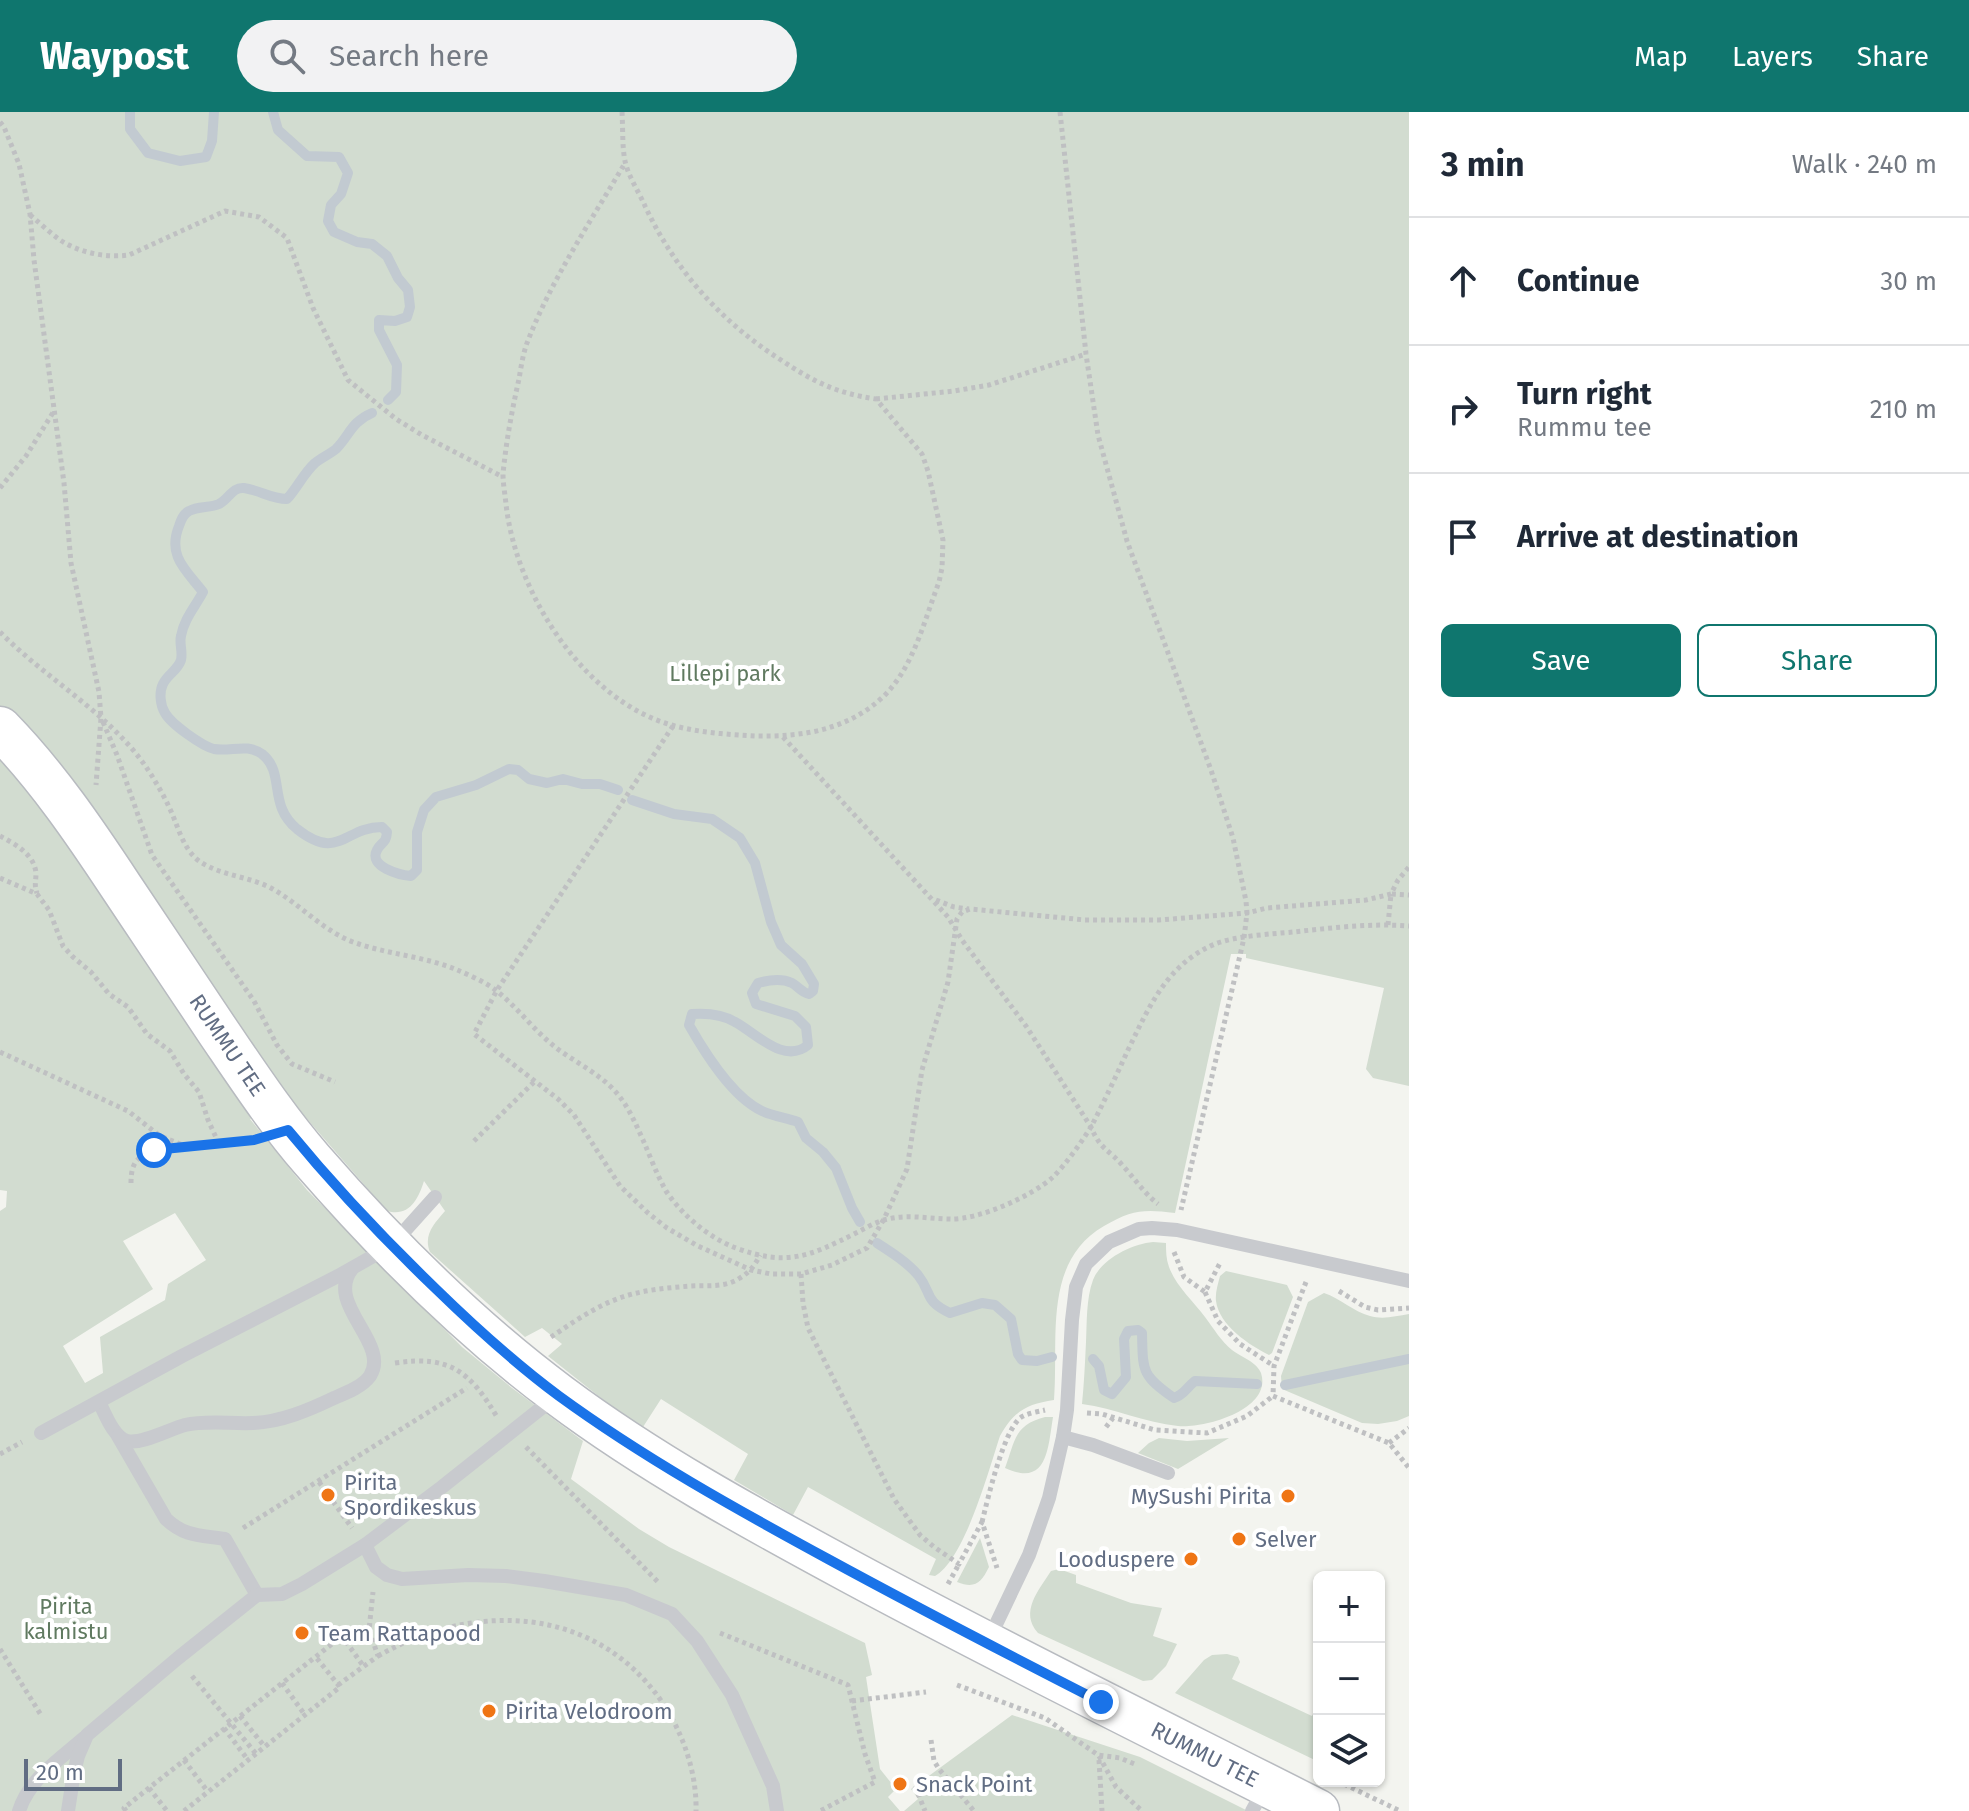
<!DOCTYPE html>
<meta charset="utf-8">
<style>
:root{--surface:#fff;--page:#f2f2f3;--text:#1f2937;--muted:#747a83;--line:#e0e1e3;--accent:#0f766e}
body{margin:0;font-family:"Fira Sans",sans-serif;background:var(--page);color:var(--text)}
.controls{position:absolute;right:24px;bottom:24px;display:grid;overflow:hidden;border-radius:12px;box-shadow:0 2px 6px #0004}
.controls button{width:72px;height:72px;display:grid;place-items:center;padding:0;border:0;border-bottom:2px solid var(--line);background:var(--surface);color:var(--text);font:40px sans-serif}
.scale{position:absolute;left:24px;bottom:20px;width:98px;box-sizing:border-box;padding-left:8px;border:4px solid #616d83;border-top:0;font-size:22px;line-height:28px;white-space:nowrap;color:#616d83;-webkit-text-stroke:6px #fff;paint-order:stroke}
.stop{position:absolute;width:24px;height:24px;margin:-18px;border:6px solid #1a73e8;border-radius:50%;background:#fff}
.stop.end{background:#1a73e8;border-color:#fff;box-shadow:0 2px 8px #0008}
.list{margin:0;padding:0;list-style:none}
h2{display:flex;justify-content:space-between;align-items:center;height:104px;margin:0;padding:0 32px;font-size:34px}
h2 small{font-size:26px;font-weight:400;color:var(--muted)}
.list li{display:grid;grid-template-columns:52px 1fr auto;gap:24px;align-items:center;box-sizing:border-box;height:128px;padding:0 32px;border-top:2px solid var(--line)}
.list b{display:block;font-size:30px;white-space:nowrap}
.list p{margin:0;font-size:26px;white-space:nowrap;color:var(--muted)}
.list em{font-size:26px;font-style:normal;color:var(--muted)}
.actions{display:flex;gap:16px;padding:24px 32px}
.actions a{flex:1;padding:18px 0;border:2px solid var(--accent);border-radius:12px;text-align:center;font-size:28px;color:var(--accent)}
.actions .main{background:var(--accent);color:#fff}
.icon{flex:none;width:44px;height:44px;fill:none;stroke:currentColor;stroke-width:2;stroke-linecap:round;stroke-linejoin:round}
.map{position:relative;flex:none;width:1409px;height:1699px;overflow:hidden}
header{display:flex;align-items:center;gap:48px;box-sizing:border-box;height:112px;padding:0 40px;background:var(--accent);color:#fff}
header strong{font-size:38px}
nav{display:flex;gap:44px;margin-inline-start:auto;font-size:28px}
.search{width:560px;height:72px;background:var(--page);display:flex;align-items:center;gap:20px;box-sizing:border-box;padding:0 28px;border-radius:44px;color:var(--muted);font-size:30px}
main{display:flex}
aside{flex:1;background:var(--surface)}
.map>svg:first-child{display:block}
.green{fill:#d2dcd0;fill-rule:evenodd}
.lines{fill:none;stroke-linecap:round;stroke-linejoin:round}
.stream{stroke:#c2cad1;stroke-width:10}
.secondary-casing{stroke:#b8bbc0;stroke-width:45}
.path{stroke:#bfc0c2;stroke-width:5;stroke-dasharray:4 4;stroke-linecap:butt}
.lane{stroke:#c8cace;stroke-width:14}
.secondary{stroke:#fff;stroke-width:42}
.route{stroke:#1a73e8;stroke-width:10}
.poi-dot{fill:#ef7515;stroke:#fff;stroke-width:3}
.labels{text-anchor:middle;stroke-width:8;stroke-linejoin:round;paint-order:stroke}
.park-label{font-size:22px;fill:#607a60;stroke:#fff}
.street-label{font-size:22px;fill:#616d83;stroke:#fff}
.poi-label{font-size:22px;fill:#616d83;stroke:#fff;text-anchor:start}
</style>
<header>
<strong>Waypost</strong>
<div class="search"><svg class="icon" aria-label="search" viewBox="0 0 24 24"><circle cx="10" cy="10" r="6"/><path d="M15 15l6 6"/></svg>Search here</div>
<nav><a>Map</a><a>Layers</a><a>Share</a></nav>
</header>
<main>
<div class="map">
<svg width="1409" height="1699" viewBox="0 0 1409 1699">
<rect width="100%" height="100%" fill="#f3f4ef"/>
<g class="green">
<path d="M0,0H1409V974L1373,966L1366,957L1384,876L1246,846V842H1231L1175,1101C1143,1097 1132,1098 1104,1114C1042,1150 1059,1227 1054,1288C1027,1292 1014,1299 1000,1324C989,1357 965,1447 935,1464L929,1463L936,1447L808,1375L793,1403L734,1368L748,1342L661,1287L643,1315L611,1294L548,1244L562,1232L542,1216L525,1225L430,1140C423,1123 434,1112 445,1099L424,1069C418,1088 409,1105 387,1099L287,984L250,1007L307,1078L462,1235L512,1276L583,1329L571,1367L639,1417L669,1435L865,1531L872,1563L866,1565L880,1657L896,1677L888,1685L900,1699H0V1099L6,1095L7,1079L0,1078ZM175,1101L206,1148L168,1172L165,1188L100,1225L103,1261L85,1271L63,1234L153,1177L123,1129Z"/>
<path d="M1153,1130L1166,1131C1166,1139 1166,1147 1169,1155C1176,1174 1193,1189 1205,1205C1214,1217 1221,1229 1232,1238C1241,1245 1257,1250 1261,1261C1273,1298 1203,1317 1178,1314C1145,1311 1115,1296 1082,1292C1084,1272 1085,1251 1086,1230C1087,1211 1086,1187 1093,1168C1101,1147 1132,1132 1153,1130Z"/>
<path d="M1226,1159L1287,1173L1293,1185L1272,1241L1269,1243C1249,1233 1219,1213 1216,1189C1215,1181 1218,1172 1220,1164Z"/>
<path d="M1324,1181C1340,1186 1354,1200 1370,1204C1383,1208 1396,1204 1409,1202V1304L1397,1309L1378,1312L1362,1311L1282,1277L1281,1264L1308,1190Z"/>
<path d="M1045,1305H1053C1048,1335 1048,1376 1005,1356C1015,1329 1014,1313 1045,1305Z"/>
<path d="M1159,1326L1187,1329L1229,1326L1178,1357L1138,1341L1149,1331Z"/>
<path d="M980,1426L989,1455C981,1471 975,1477 957,1470Z"/>
<path d="M1059,1457L1076,1463V1471L1131,1491L1162,1496L1153,1524L1177,1532L1166,1554L1152,1568L1143,1569L1038,1521C1019,1500 1039,1478 1051,1459Z"/>
<path d="M1227,1542L1238,1545L1240,1550L1232,1567L1312,1604L1319,1590V1650L1175,1581L1204,1548L1212,1543Z"/>
<path d="M1012,1603L1140,1645L1248,1699H904L918,1687L911,1677Z"/>
</g>
<g class="lines">
<g class="stream">
<path d="M130,0V17L148,41L180,49L206,45L212,29L214,0"/>
<path d="M273,0L278,18L307,44L339,45L348,61L341,82L331,93L328,109L334,120L357,130L372,132L387,144L398,166L408,178L410,195L407,205L395,209L379,208V218L397,253L396,280L388,288"/>
<path d="M372,301C351,310 350,323 336,337C330,342 321,346 315,351C304,361 297,376 287,387C271,387 259,378 244,376C232,375 229,387 219,392C210,396 198,394 189,399C183,402 181,408 179,414C167,444 186,458 203,480C195,495 184,507 181,524C179,532 183,539 181,548C178,558 167,563 163,572C159,580 160,593 165,601C171,612 202,634 214,637C231,640 247,631 262,642C286,661 267,692 297,717C339,750 344,715 382,715L387,720C386,732 382,729 377,738C368,755 400,763 411,764L417,758V720L424,698L436,685L476,673L509,657L518,658L529,667L547,671L563,667L582,672H600L618,678"/>
<path d="M632,688L674,702L712,707L740,726L755,751L771,810L781,833L802,852L814,872L813,879L809,882C801,880 799,875 792,871C781,866 769,868 758,871L752,881L756,892L795,904L806,915L808,933C784,953 756,921 735,910C722,902 707,901 692,902L689,913C705,941 732,985 762,999C773,1004 787,1006 798,1010L806,1026L823,1040L836,1056L852,1096L860,1110"/>
<path d="M877,1131C891,1140 907,1150 918,1163C933,1182 923,1188 950,1201L982,1191L995,1193L1011,1207L1018,1242L1022,1248L1037,1249L1052,1245"/>
<path d="M1093,1247L1099,1254L1104,1278L1112,1282L1126,1265L1124,1227L1128,1219L1138,1218L1142,1221C1143,1259 1141,1263 1174,1286C1184,1283 1187,1275 1195,1269L1257,1272"/>
<path d="M1285,1273L1409,1247"/>
</g>
<g class="secondary-casing">
<path id="secondary" d="M0,616C47,664 85,720 122,776C154,824 187,873 219,921C249,965 278,1009 312,1048C386,1133 469,1216 559,1283C650,1351 751,1406 851,1460C1005,1543 1162,1620 1318,1699"/>
</g>
<g class="path">
<path d="M622,0C623,16 622,34 625,49C628,64 639,80 645,94C675,158 721,210 781,248C814,270 836,281 876,287L922,342L928,359L943,428L942,456L939,470C924,509 914,554 884,584C848,618 803,625 755,624C721,622 686,620 654,607C575,574 515,475 506,392C505,382 503,372 503,362C506,330 512,298 519,267C521,255 523,242 527,231C551,168 591,109 625,51"/>
<path d="M1060,0L1086,242L1098,323L1127,429L1211,658L1233,726L1246,789L1247,801L1244,826L1181,1098"/>
<path d="M0,10L4,15L19,52L30,102L34,148L64,371L71,451L99,580L101,606L96,673"/>
<path d="M30,103C40,111 50,121 60,128C80,141 106,146 129,143L225,99L259,105L287,126L313,196L348,268L396,307L422,323L503,365"/>
<path d="M876,287L954,279L989,273L1086,242"/>
<path d="M0,376L26,344L54,299"/>
<path d="M0,520C49,570 115,604 152,664C158,674 164,684 169,695C178,713 182,736 199,749C221,764 248,764 271,776C300,792 322,818 353,830C386,842 422,844 455,857C469,863 486,870 498,880C520,898 536,921 559,938C576,950 595,960 610,974C626,989 634,1008 643,1028C650,1044 657,1063 666,1079C682,1103 709,1126 736,1136C787,1155 810,1144 856,1121C866,1116 877,1109 888,1107C909,1102 929,1107 950,1107C979,1108 1032,1084 1053,1065C1067,1051 1080,1032 1091,1015C1104,990 1116,964 1128,938C1149,895 1167,852 1215,832C1235,824 1271,822 1293,820C1331,816 1371,811 1409,814"/>
<path d="M103,610L117,643L152,743L254,889L277,933L292,952L335,970"/>
<path d="M673,614L497,878L474,922L558,987L574,1003L620,1074L648,1101L667,1116L698,1134L751,1158L771,1162H801L832,1153L867,1136L884,1107L907,1057L922,958L948,870L957,807L962,800L970,797L1085,808H1159L1247,801L1267,796L1366,788L1391,782L1398,768L1409,755"/>
<path d="M783,625L948,805L962,828L1026,914L1091,1015C1101,1039 1109,1037 1123,1054C1135,1067 1144,1081 1158,1092"/>
<path d="M0,724C15,732 34,742 36,761C36,769 34,773 37,781"/>
<path d="M0,766L37,782L49,798L63,834L73,845L91,860L109,882L128,895L147,922L170,939L184,962L199,980L208,1008L219,1032"/>
<path d="M936,788L954,795L969,797"/>
<path d="M1388,813L1391,782L1409,783"/>
<path d="M0,940L128,999L160,1024L185,1034"/>
<path d="M474,1029L535,969"/>
<path d="M131,1071C131,1052 136,1045 154,1038L251,1028"/>
<path d="M1174,1140L1184,1165L1205,1180L1220,1151"/>
<path d="M801,1162L803,1191L808,1216L894,1387L920,1423L934,1435L959,1452L982,1410L997,1456"/>
<path d="M1306,1170L1274,1254L1273,1284L1389,1331L1409,1356"/>
<path d="M1339,1179L1365,1195L1378,1198L1409,1196"/>
<path d="M1205,1180L1218,1209L1240,1232L1274,1254"/>
<path d="M551,1225C572,1211 593,1196 617,1187C640,1178 666,1176 691,1174C708,1173 725,1176 740,1166C750,1160 755,1153 760,1143"/>
<path d="M395,1251C449,1243 470,1259 497,1305"/>
<path d="M1087,1301L1102,1302L1155,1318L1207,1321L1247,1304L1273,1284"/>
<path d="M1106,1315L1113,1306"/>
<path d="M1389,1331L1409,1316"/>
<path d="M526,1335L659,1471"/>
<path d="M0,1342L22,1330"/>
<path d="M319,1370L352,1416"/>
<path d="M982,1410C988,1386 1003,1321 1020,1306C1027,1301 1037,1300 1045,1298"/>
<path d="M243,1416L467,1276"/>
<path d="M948,1472L959,1452"/>
<path d="M720,1521L848,1573L865,1642L875,1670L820,1699"/>
<path d="M0,1537L41,1603"/>
<path d="M378,1544C474,1489 595,1493 662,1590C683,1621 697,1661 696,1699"/>
<path d="M192,1564L257,1643"/>
<path d="M282,1571L305,1603"/>
<path d="M338,1573L378,1544L369,1518L373,1480"/>
<path d="M957,1573L1045,1606L1098,1643L1120,1646L1137,1653"/>
<path d="M852,1589L926,1580"/>
<path d="M240,1604L265,1635"/>
<path d="M224,1616L248,1648"/>
<path d="M931,1628L934,1649L939,1657L974,1699"/>
<path d="M1099,1644L1116,1675L1142,1699"/>
<path d="M184,1648L208,1680"/>
<path d="M1099,1648L1102,1699"/>
<path d="M1344,1672L1400,1699"/>
<path d="M915,1674L925,1699"/>
<path d="M149,1676L167,1699"/>
<path d="M126,1699L124,1696L149,1676L342,1524L364,1555"/>
<path d="M184,1699L340,1575L315,1544"/>
</g>
<g class="lane">
<path d="M99,1290C105,1301 113,1325 127,1329C141,1333 170,1317 185,1313C207,1308 230,1312 253,1311C281,1310 309,1298 334,1286C346,1281 362,1275 370,1264C391,1231 324,1192 352,1157"/>
<path d="M41,1321L182,1244L338,1164L391,1134L435,1085"/>
<path d="M118,1324L166,1407C185,1425 200,1423 225,1427L257,1483"/>
<path d="M1063,1325L1093,1333L1168,1361"/>
<path d="M365,1433L442,1375L554,1286"/>
<path d="M989,1527L1029,1443L1049,1386L1063,1325L1067,1298L1072,1208L1076,1175L1086,1152L1109,1130L1139,1117L1152,1116L1177,1118L1409,1169"/>
<path d="M19,1699C29,1667 60,1647 84,1626"/>
<path d="M68,1699L74,1660L78,1644L87,1623L178,1546L257,1483L282,1482L302,1472L365,1433L376,1455L387,1463L402,1467L468,1463L506,1464L544,1469L626,1483L672,1502L697,1529L732,1583L773,1674L777,1699"/>
<path d="M1252,1699L1264,1677"/>
</g>
<use href="#secondary" class="secondary"/>
</g>
<g class="lines">
<path class="route" d="M154,1038L254,1028L288,1018C334,1074 384,1127 436,1177C475,1215 516,1252 559,1284C644,1346 736,1397 828,1447C918,1496 1009,1543 1101,1590"/>
</g>
<g class="poi-dot">
<circle cx="328" cy="1383" r="8"/>
<circle cx="1288" cy="1384" r="8"/>
<circle cx="1239" cy="1427" r="8"/>
<circle cx="1191" cy="1447" r="8"/>
<circle cx="302" cy="1521" r="8"/>
<circle cx="489" cy="1599" r="8"/>
<circle cx="900" cy="1672" r="8"/>
</g>
<g class="labels">
<g class="park-label">
<text x="725" y="569">Lillepi park</text>
<text x="66" y="1502">Pirita<tspan x="66" dy="25">kalmistu</tspan></text>
</g>
<g class="street-label">
<text transform="translate(228 933) rotate(56)" y="8">RUMMU TEE</text>
<text transform="translate(1205 1642) rotate(27)" y="8">RUMMU TEE</text>
</g>
<g class="poi-label">
<text x="344" y="1378">Pirita<tspan x="344" dy="25">Spordikeskus</tspan></text>
<text x="1272" y="1392" text-anchor="end">MySushi Pirita</text>
<text x="1255" y="1435">Selver</text>
<text x="1175" y="1455" text-anchor="end">Looduspere</text>
<text x="318" y="1529">Team Rattapood</text>
<text x="505" y="1607">Pirita Velodroom</text>
<text x="916" y="1680">Snack Point</text>
</g>
</g>
</svg>
<div class="controls">
<button>+</button>
<button>−</button>
<button><svg class="icon" aria-label="layers" viewBox="0 0 24 24"><path d="M12 4l9 5-9 5-9-5zM3 14l9 5 9-5"/></svg></button>
</div>
<div class="scale">20 m</div>
<div class="stop" style="left:154px;top:1038px"></div>
<div class="stop end" style="left:1101px;top:1590px"></div>
</div>
<aside>
<h2>3 min<small>Walk · 240 m</small></h2>
<ul class="list">
<li><svg class="icon" aria-label="ahead" viewBox="0 0 24 24"><path d="M12 20V5M6 11l6-6 6 6"/></svg><div><b>Continue</b></div><em>30 m</em></li>
<li><svg class="icon" aria-label="right" viewBox="0 0 24 24"><path d="M7 20v-9h11M14 6l5 5-5 5"/></svg><div><b>Turn right</b><p>Rummu tee</p></div><em>210 m</em></li>
<li><svg class="icon" aria-label="arrive" viewBox="0 0 24 24"><path d="M6 21V4h12l-3 4 3 4H6"/></svg><div><b>Arrive at destination</b></div></li>
</ul>
<div class="actions"><a class="main">Save</a><a>Share</a></div>
</aside>
</main>
